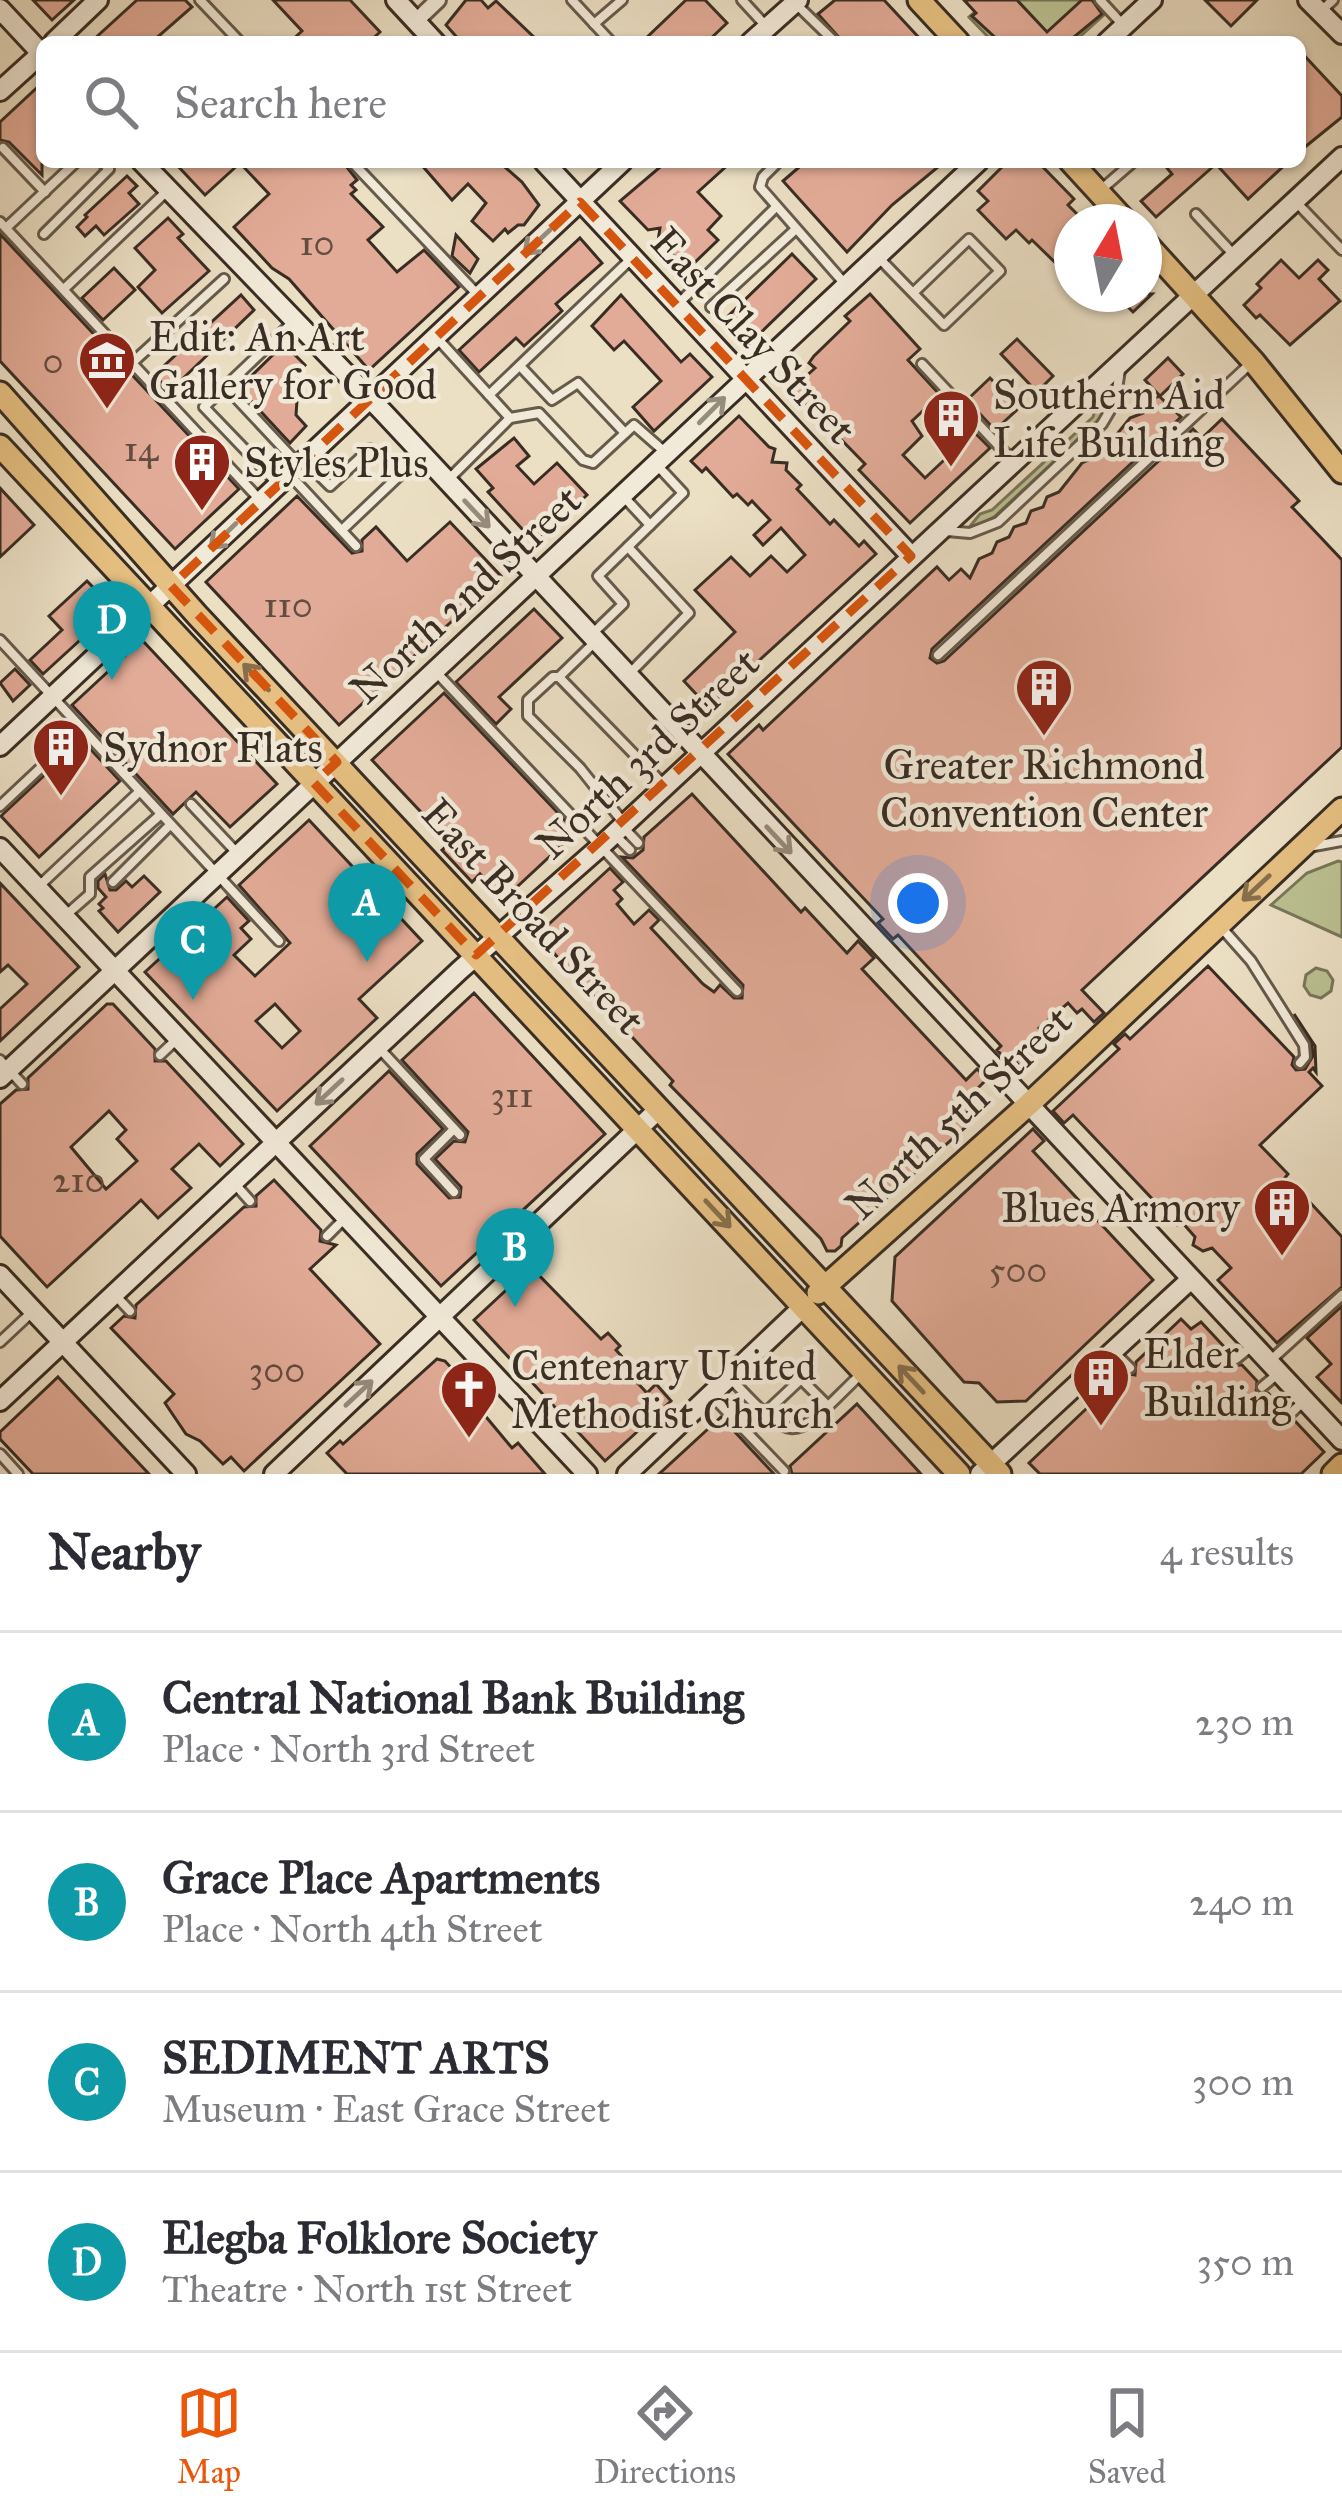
<!DOCTYPE html>
<meta charset="utf-8">
<style>
:root{--surface:#fff;--page:#f2f2f3;--text:#2b2b33;--muted:#7c7c81;--line:#e1e1e2;--accent:#ea580c}
body{margin:0;font-family:"IM FELL Great Primer",serif;background:var(--page);color:var(--text)}
.compass{position:absolute;left:1054px;top:204px;width:108px;height:108px;border-radius:50%;background:var(--surface);box-shadow:0 3px 9px #0004;rotate:10deg}
.you{position:absolute;left:918px;top:903px;width:42px;height:42px;margin:-30px;border:9px solid #fff;border-radius:50%;background:#1a73e8;box-shadow:0 0 0 18px #1a73e833}
.badge{display:grid;place-items:center;width:78px;height:78px;border-radius:50%;background:var(--accent);color:#fff;font-size:39px;font-weight:700}
.pin{position:absolute;translate:-50% -99px;filter:drop-shadow(0 3px 6px #0008)}
.pin::after{content:'';position:absolute;top:63px;width:42px;height:36px;background:inherit;clip-path:polygon(0 0,100% 0,50% 100%)}
.list{margin:0;padding:0;list-style:none}
h2{display:flex;justify-content:space-between;align-items:center;height:156px;margin:0;padding:0 48px;font-size:51px}
h2 small{font-size:39px;font-weight:400;color:var(--muted)}
.list li{display:grid;grid-template-columns:78px 1fr auto;gap:36px;align-items:center;box-sizing:border-box;height:180px;padding:0 48px;border-top:3px solid var(--line)}
.list b{display:block;font-size:45px;white-space:nowrap}
.list p{margin:0;font-size:39px;white-space:nowrap;color:var(--muted)}
.list em{font-size:39px;font-style:normal;color:var(--muted)}
.icon{flex:none;width:66px;height:66px;fill:none;stroke:currentColor;stroke-width:2;stroke-linecap:round;stroke-linejoin:round}
.map{position:relative;flex:none;width:1342px;height:1474px;overflow:hidden}
.search{position:absolute;background:var(--surface);box-shadow:0 3px 9px #0004;left:36px;right:36px;top:36px;height:132px;display:flex;align-items:center;gap:30px;box-sizing:border-box;padding:0 42px;border-radius:18px;color:var(--muted);font-size:45px}
.sheet{height:876px;background:var(--surface)}
nav{display:flex;justify-content:space-around;align-items:center;box-sizing:border-box;height:168px;border-top:3px solid var(--line);background:var(--surface);font-size:33px;color:var(--muted)}
nav a{display:grid;justify-items:center;gap:6px}
nav .on{color:var(--accent)}
.map>svg:first-child{display:block}
.green{fill:#bbc192;stroke:#7a775a;stroke-width:3}
.building{fill:#e2ab97;stroke:#392d23;stroke-width:3;fill-rule:evenodd}
.lines{fill:none;stroke-linecap:round;stroke-linejoin:round}
.lane-casing{stroke:#665a4b;stroke-width:14}
.street-casing{stroke:#665a4b;stroke-width:20}
.secondary-casing{stroke:#392d23;stroke-width:24}
.primary-casing{stroke:#392d23;stroke-width:27}
.lane{stroke:#f2ead9;stroke-width:8}
.street{stroke:#f2ead9;stroke-width:14}
.secondary{stroke:#f2ead9;stroke-width:18}
.primary{stroke:#e6c082;stroke-width:21}
.oneway{stroke:#968c7e}
.oneway2{stroke:#876f4e}
.marked{fill:none;stroke:#d6550e;stroke-width:9;stroke-dasharray:24 15;stroke-linejoin:round}
.labels{text-anchor:middle;stroke-width:9;stroke-linejoin:round;paint-order:stroke}
.number-label{font-size:36px;fill:#634c40}
.street-label{font-size:42px;fill:#392d23;stroke:#f2ead9}
.poi-label{font-size:42px;fill:#392d23;stroke:#f2ead9;text-anchor:start}
</style>
<div class="map">
<svg width="1342" height="1474" viewBox="0 0 1342 1474">
<rect width="100%" height="100%" fill="#ebdfc4"/>
<filter id="stains"><feTurbulence type="fractalNoise" baseFrequency=".00167" numOctaves="4"/><feColorMatrix values="0 0 0 0 .2 0 0 0 0 .09 0 0 0 0 .02 0 0 0 .5 -.17"/></filter>
<radialGradient id="worn" r=".72"><stop offset=".6" stop-color="#630" stop-opacity="0"/><stop offset="1" stop-color="#630" stop-opacity=".3"/></radialGradient>
<g class="green">
<path d="M988,0H1093L1106,13L1074,42H993L969,17Z"/>
<path d="M1109,397V407L1100,419L994,517L975,527L971,525L980,514L992,510L1093,417L1097,404Z"/>
<path d="M1338,861L1342,862V937L1271,905L1307,873Z"/>
<path d="M1316,968L1327,971L1333,980L1331,991L1321,998L1310,995L1304,986L1306,975Z"/>
</g>
<g class="building">
<path d="M33,0H74L52,20Z"/>
<path d="M137,0H185L192,7L152,42H91Z"/>
<path d="M273,0H350L380,32L369,42H290L302,31Z"/>
<path d="M466,0H481L488,8L496,1L539,42H461L446,25Z"/>
<path d="M686,0H705L727,23L707,42H642Z"/>
<path d="M835,0H884L923,42H843L818,14Z"/>
<path d="M964,0H1017L1047,32L1082,0H1092L1102,14L1068,42H1000L972,16L976,13Z"/>
<path d="M1205,0H1257L1231,26Z"/>
<path d="M1300,51L1342,96V117L1300,151Z"/>
<path d="M42,83V175L9,142L0,140V122Z"/>
<path d="M174,162H343L357,180L351,185L356,190L351,194L383,227L368,240L397,272L424,250L459,287L369,370L289,279L272,268L234,227L269,194L240,163L205,195Z"/>
<path d="M419,162H499L522,182L539,205L524,225H518L508,233L505,229L493,241L472,221L486,203L468,184L452,200Z"/>
<path d="M666,162H731L698,192L721,216L708,230L718,240L688,269L658,241L660,228L648,230L620,201Z"/>
<path d="M805,162H944L892,205L847,252L783,181Z"/>
<path d="M1007,162H1038L1074,199L1068,205L1085,222H1072V279L1032,240L1029,243L1016,230L1006,239L978,210L988,201L978,191Z"/>
<path d="M1174,162H1288L1248,199L1216,164L1156,217L1141,201L1172,174L1167,168Z"/>
<path d="M127,176L137,186L129,193L139,204L104,235L96,226L85,236L77,227L87,217L85,215Z"/>
<path d="M168,218L183,234L178,238L209,271L162,313L138,287L155,270L135,248Z"/>
<path d="M0,234L239,489L175,549L0,361Z"/>
<path d="M456,235L478,259L470,273L452,256Z"/>
<path d="M580,238L602,263L556,304L562,311L524,346L516,338L479,372L459,350Z"/>
<path d="M792,254L816,279L747,346L723,321Z"/>
<path d="M1281,260L1299,278L1318,260L1328,270L1319,279L1340,301L1290,345L1260,315L1256,318L1244,305L1261,288L1257,284Z"/>
<path d="M114,268L135,290L103,320L82,298Z"/>
<path d="M870,294L920,349L908,360L940,395L912,421L922,436L903,455L925,478L974,432L990,448L910,523L859,470L865,464L792,389L815,368L809,363L814,356L850,321L845,316Z"/>
<path d="M1115,294H1152L1133,312Z"/>
<path d="M241,295L254,310L170,391L154,375Z"/>
<path d="M621,295L681,362L690,354L712,377L654,431L633,407L661,381L624,341L614,350L592,326Z"/>
<path d="M1017,339L1053,376L1037,392L1001,354Z"/>
<path d="M284,344L305,365L299,372L296,415L306,426L290,443L239,388Z"/>
<path d="M1168,358L1183,374L1160,396L1145,380Z"/>
<path d="M990,378L1019,408L995,430L967,400Z"/>
<path d="M1159,396L1181,417L932,649L930,658L937,663L944,661L1193,429L1202,438L1222,419L1299,501L1292,507L1342,560V747L1082,990L1104,1013L1094,1022L1082,1009L1077,1013L1068,1003L1039,1028L1052,1042L1022,1069L1010,1055L1006,1060L997,1050L1001,1046L898,935L893,939L878,923L883,919L728,754L759,725L763,730L937,567L949,580L961,569L970,578L979,559L992,553L997,542L1009,537L1014,527L1026,523L1031,511L1043,507L1047,497L1059,492L1082,463L1093,458L1095,450L1109,444L1130,418L1143,413L1146,403Z"/>
<path d="M739,416L769,447L775,449L772,462L787,463L786,470L801,485L797,489L830,524L834,520L859,546L864,541L876,554L708,707L684,681L735,632L695,590L731,557L750,576L771,556L787,572L805,555L781,528L763,545L754,535L770,520L752,501L748,505L737,494L733,497L706,468L702,472L691,461Z"/>
<path d="M514,438L529,456L517,466L534,484L557,463L587,495L535,543L488,492L493,488L476,469Z"/>
<path d="M0,488L34,525L0,557Z"/>
<path d="M297,496L352,553L362,551V540L376,527L407,561L450,522L501,576L339,725L206,582Z"/>
<path d="M87,581L114,609L43,674L30,660L62,630L49,616Z"/>
<path d="M534,609L562,638L499,697L511,709L496,724L456,682Z"/>
<path d="M142,640L277,784L230,827L196,792L173,814L72,705Z"/>
<path d="M15,669L30,685L13,701L0,683Z"/>
<path d="M444,693L576,832L504,899L480,874L472,882L442,850L450,843L372,760Z"/>
<path d="M82,740L120,781L39,857L1,816Z"/>
<path d="M692,794L801,912L805,908L847,953L858,941L874,958L862,969L966,1080L977,1069L987,1079L973,1093L980,1102L964,1115L970,1123L842,1238L841,1246L835,1251H827L821,1239L670,1085L673,1081L537,935L610,868L623,882L614,890L622,899L617,904L634,924L649,910L659,920L651,928L703,984L714,992L720,985L734,998H742L743,985L622,857L633,858L643,850L644,837Z"/>
<path d="M309,820L422,941L359,999L377,1018L277,1111L145,972L227,897L249,921L241,928L251,939L234,955L255,976L290,943L239,885ZM275,1004L300,1031L282,1048L256,1021Z"/>
<path d="M105,874L110,890H116L126,881L132,887L144,876L160,892L118,932L99,911L103,908L99,904L106,897L98,888V881Z"/>
<path d="M0,883L79,967L0,1041V1009L27,984L8,965L0,972Z"/>
<path d="M1208,966L1294,1057L1292,1065L1296,1070L1305,1069L1313,1056L1311,1042L1294,1014L1315,1046L1316,1072L1313,1068L1309,1072L1322,1086L1260,1145L1288,1174L1275,1190L1295,1210L1307,1199L1342,1237V1287L1277,1343L1218,1280L1231,1268L1212,1248L1203,1251L1193,1245L1195,1237L1181,1221L1177,1225L1073,1115L1064,1123L1053,1111L1119,1049L1114,1044L1125,1034L1130,1039Z"/>
<path d="M474,993L605,1134L441,1286L310,1146L389,1071L443,1129L417,1154V1164L449,1198L460,1197L461,1187L435,1159L454,1141L465,1142L468,1132L402,1060Z"/>
<path d="M107,1004H113L155,1049V1061H166L243,1144L220,1166L199,1144L172,1169L191,1188L158,1218L141,1200L47,1287L0,1236V1104L16,1090L28,1089V1078ZM109,1111L126,1130L117,1139L137,1161L106,1189L71,1147Z"/>
<path d="M1033,1129L1044,1141L1033,1151L1153,1280L1026,1401L997,1402L979,1383L964,1382L892,1301L895,1257Z"/>
<path d="M274,1180L321,1230L320,1241L336,1245L310,1269L380,1344L244,1471L231,1457L223,1464L200,1441L186,1434L165,1403L174,1394L111,1328L124,1316L135,1318L136,1305L244,1207L256,1206V1196Z"/>
<path d="M531,1267L601,1339L608,1333L620,1346L616,1350L634,1370L630,1375L647,1393L656,1384L671,1401L605,1461L474,1320Z"/>
<path d="M1342,1306V1403L1317,1377L1331,1364L1307,1338Z"/>
<path d="M1181,1319L1191,1329L1201,1322L1230,1353V1365H1242L1257,1381L1256,1393H1268L1283,1409L1284,1421H1295L1324,1452L1301,1474H1040L1029,1463L1124,1373L1135,1375L1136,1362Z"/>
<path d="M437,1359L445,1361L466,1384L462,1388L512,1448L518,1443L545,1474H347L327,1453L340,1441L343,1444Z"/>
<path d="M58,1377L149,1474H33L0,1439V1432Z"/>
<path d="M857,1404L921,1474H792L790,1466Z"/>
<path d="M721,1417L774,1474H659Z"/>
</g>
<g class="lines">
<g class="lane-casing">
<g id="lane">
<path d="M200,0L240,42"/>
<path d="M572,0L611,42"/>
<path d="M742,0L765,25"/>
<path d="M1100,0L1123,25"/>
<path d="M796,4L835,42"/>
<path d="M1321,11L1333,0"/>
<path d="M594,24L622,0"/>
<path d="M3,148L45,192"/>
<path d="M352,162L478,295"/>
<path d="M778,162L763,177L760,187L845,284"/>
<path d="M1103,188L1133,162"/>
<path d="M1295,201L1342,250"/>
<path d="M1196,214L1234,255"/>
<path d="M0,222L260,500"/>
<path d="M6,228L76,162"/>
<path d="M44,234L109,169L102,162"/>
<path d="M878,257L944,325L1000,271L969,239L913,293"/>
<path d="M64,289L167,191"/>
<path d="M678,304L775,208"/>
<path d="M711,307L796,229"/>
<path d="M437,338L510,418"/>
<path d="M133,362L224,279"/>
<path d="M922,364L1012,460"/>
<path d="M520,366L552,400L578,383L625,433"/>
<path d="M226,387L298,464"/>
<path d="M489,395L631,259"/>
<path d="M304,460L330,486L370,449"/>
<path d="M289,474L356,546"/>
<path d="M447,481L510,418L539,413L583,460L593,463L634,425L666,453"/>
<path d="M276,482L204,407L292,323"/>
<path d="M624,497L650,525"/>
<path d="M342,530L420,456"/>
<path d="M947,531L970,533L998,522L1102,424L1115,402L1120,370"/>
<path d="M628,547L689,613L631,672"/>
<path d="M590,636L623,604L598,576L683,493L656,464"/>
<path d="M0,640L279,941"/>
<path d="M938,655L1252,362"/>
<path d="M436,672L737,991"/>
<path d="M559,677L595,642"/>
<path d="M191,804L238,854"/>
<path d="M0,806L81,730"/>
<path d="M623,822L580,768L528,716V700L553,677H559L664,785"/>
<path d="M622,826L638,843"/>
<path d="M615,835L630,850"/>
<path d="M1314,846L1342,841"/>
<path d="M113,882L170,825"/>
<path d="M38,887L139,792"/>
<path d="M66,915L90,894V877L160,815"/>
<path d="M1220,926L1251,961L1304,1045L1305,1057L1300,1063"/>
<path d="M379,1048L460,1135"/>
<path d="M160,1055L177,1039"/>
<path d="M0,1060L22,1084"/>
<path d="M234,1183L250,1201"/>
<path d="M454,1192L424,1159L454,1129"/>
<path d="M327,1236L344,1219"/>
<path d="M115,1295L130,1311"/>
<path d="M0,1342L32,1312"/>
<path d="M1115,1353L1130,1368"/>
<path d="M1236,1359L1252,1346"/>
<path d="M1272,1359L1342,1295"/>
<path d="M731,1379C799,1452 794,1438 860,1375"/>
<path d="M1262,1387L1279,1373"/>
<path d="M712,1396L784,1471"/>
<path d="M765,1413L801,1379L828,1406"/>
<path d="M1289,1415L1305,1400"/>
<path d="M0,1454L18,1474"/>
</g>
</g>
<g class="street-casing">
<path id="street" d="M416,21L438,0"/>
</g>
<g class="secondary-casing">
<g id="secondary">
<path d="M396,0L435,42"/>
<path d="M1308,0L1342,34"/>
<path d="M0,9L42,54"/>
<path d="M54,42L98,0"/>
<path d="M751,42L798,0"/>
<path d="M1107,42L1152,0"/>
<path d="M0,91L42,53"/>
<path d="M142,162L383,412L1342,1440"/>
<path d="M544,162L911,556"/>
<path d="M0,746L622,162"/>
<path d="M0,848L587,1474"/>
<path d="M0,1078L978,162"/>
<path d="M0,1275L186,1474"/>
<path d="M0,1401L460,970L600,847L1342,157"/>
<path d="M274,1474L659,1109"/>
<path d="M627,1474L804,1306"/>
<path d="M980,1474L1191,1279"/>
</g>
</g>
<g class="primary-casing">
<g id="primary">
<path d="M919,0L958,42"/>
<path d="M1071,162L1126,222"/>
<path d="M1144,241L1253,361L1342,472"/>
<path d="M0,393L197,615L1000,1474"/>
<path d="M0,446L959,1474"/>
<path d="M818,1293L1028,1105L1342,809"/>
<path d="M1333,1474L1342,1465"/>
</g>
</g>
<use href="#lane" class="lane"/>
<use href="#street" class="street"/>
<use href="#secondary" class="secondary"/>
<use href="#primary" class="primary"/>
</g>
<defs><path id="oneway-shaft" d="M-6 0H5M1.5-3L5.5 0L1.5 3" fill="none" stroke-width="1.6" stroke-linecap="round" stroke-linejoin="round" transform="scale(3)"/></defs>
<g class="oneway">
<use href="#oneway-shaft" transform="translate(537 242) rotate(137)"/>
<use href="#oneway-shaft" transform="translate(712 410) rotate(-45)"/>
<use href="#oneway-shaft" transform="translate(477 514) rotate(47)"/>
<use href="#oneway-shaft" transform="translate(223 536) rotate(136)"/>
<use href="#oneway-shaft" transform="translate(779 840) rotate(47)"/>
<use href="#oneway-shaft" transform="translate(329 1092) rotate(137)"/>
<use href="#oneway-shaft" transform="translate(359 1393) rotate(-43)"/>
</g>
<g class="oneway2">
<use href="#oneway-shaft" transform="translate(256 677) rotate(-134)"/>
<use href="#oneway-shaft" transform="translate(1256 888) rotate(137)"/>
<use href="#oneway-shaft" transform="translate(718 1214) rotate(47)"/>
<use href="#oneway-shaft" transform="translate(911 1379) rotate(-133)"/>
</g>
<path class="marked" d="M580,202L911,556L476,955L314,783L337,762L171,586Z"/>
<defs>
<g id="museum-pin" transform="scale(3)"><path d="M0 17L-7.5 6A9.5 9.5 0 1 1 7.5 6Z" fill="#8f2418" stroke="#f2ead9"/><path d="M0-6L6-3V-2H-6V-3ZM-5-1h2V3h-2ZM-1-1h2V3h-2ZM3-1h2V3H3ZM-6 4H6V6H-6Z" fill="#fff"/></g>
<g id="building-pin" transform="scale(3)"><path d="M0 17L-7.5 6A9.5 9.5 0 1 1 7.5 6Z" fill="#8f2418" stroke="#f2ead9"/><path d="M-4-6H4V6H1V3H-1V6H-4ZM-2.5-4.3h1.7v1.8h-1.7ZM.8-4.3h1.7v1.8H.8ZM-2.5-1h1.7V.8h-1.7ZM.8-1h1.7V.8H.8Z" fill="#fff"/></g>
<g id="church-pin" transform="scale(3)"><path d="M0 17L-7.5 6A9.5 9.5 0 1 1 7.5 6Z" fill="#8f2418" stroke="#f2ead9"/><path d="M-1.2-6h2.4v3.5h3.3v2.4h-3.3V6h-2.4V-.1h-3.3v-2.4h3.3Z" fill="#fff"/></g>
</defs>
<g fill-rule="evenodd">
<use href="#museum-pin" x="107" y="360"/>
<use href="#building-pin" x="951" y="418"/>
<use href="#building-pin" x="202" y="462"/>
<use href="#building-pin" x="1044" y="687"/>
<use href="#building-pin" x="61" y="747"/>
<use href="#building-pin" x="1282" y="1207"/>
<use href="#building-pin" x="1101" y="1377"/>
<use href="#church-pin" x="469" y="1389"/>
</g>
<g class="labels">
<g class="number-label">
<text x="317" y="255">10</text>
<text x="53" y="373">0</text>
<text x="141" y="461">14</text>
<text x="288" y="617">110</text>
<text x="512" y="1107">311</text>
<text x="79" y="1192">210</text>
<text x="1018" y="1282">500</text>
<text x="277" y="1382">300</text>
</g>
<g class="street-label">
<text transform="translate(754 335) rotate(47)" y="15">East Clay Street</text>
<text transform="translate(465 594) rotate(-43)" y="15">North 2nd Street</text>
<text transform="translate(647 753) rotate(-43)" y="15">North 3rd Street</text>
<text transform="translate(534 916) rotate(47)" y="15">East Broad Street</text>
<text transform="translate(958 1112) rotate(-43)" y="15">North 5th Street</text>
</g>
<g class="poi-label">
<text x="149" y="351">Edit: An Art<tspan x="149" dy="48">Gallery for Good</tspan></text>
<text x="993" y="409">Southern Aid<tspan x="993" dy="48">Life Building</tspan></text>
<text x="244" y="477">Styles Plus</text>
<text x="103" y="762">Sydnor Flats</text>
<text x="1044" y="779" text-anchor="middle">Greater Richmond<tspan x="1044" dy="48">Convention Center</tspan></text>
<text x="1240" y="1222" text-anchor="end">Blues Armory</text>
<text x="1143" y="1368">Elder<tspan x="1143" dy="48">Building</tspan></text>
<text x="511" y="1380">Centenary United<tspan x="511" dy="48">Methodist Church</tspan></text>
</g>
</g>
<rect width="100%" height="100%" filter="url(#stains)"/>
<rect width="100%" height="100%" fill="url(#worn)"/>
</svg>
<svg class="compass" viewBox="-18 -18 36 36"><path d="M0-13l5 13h-10z" fill="#e53935"/><path d="M0 13l5-13h-10z" fill="#7c7c81"/></svg>
<div class="you"></div>
<div class="pin badge" style="left:367px;top:962px;background:#0f9aa8">A</div>
<div class="pin badge" style="left:515px;top:1307px;background:#0f9aa8">B</div>
<div class="pin badge" style="left:193px;top:1000px;background:#0f9aa8">C</div>
<div class="pin badge" style="left:112px;top:680px;background:#0f9aa8">D</div>
<div class="search"><svg class="icon" aria-label="search" viewBox="0 0 24 24"><circle cx="10" cy="10" r="6"/><path d="M15 15l6 6"/></svg>Search here</div>
</div>
<section class="sheet">
<h2>Nearby<small>4 results</small></h2>
<ul class="list">
<li><span class="badge" style="background:#0f9aa8">A</span><div><b>Central National Bank Building</b><p>Place · North 3rd Street</p></div><em>230 m</em></li>
<li><span class="badge" style="background:#0f9aa8">B</span><div><b>Grace Place Apartments</b><p>Place · North 4th Street</p></div><em>240 m</em></li>
<li><span class="badge" style="background:#0f9aa8">C</span><div><b>SEDIMENT ARTS</b><p>Museum · East Grace Street</p></div><em>300 m</em></li>
<li><span class="badge" style="background:#0f9aa8">D</span><div><b>Elegba Folklore Society</b><p>Theatre · North 1st Street</p></div><em>350 m</em></li>
</ul>
</section>
<nav>
<a class="on"><svg class="icon" aria-label="map" viewBox="0 0 24 24"><path d="M3 6l6-2 6 2 6-2v14l-6 2-6-2-6 2zM9 4v14M15 6v14"/></svg>Map</a>
<a><svg class="icon" aria-label="directions" viewBox="0 0 24 24"><path d="M12 3l9 9-9 9-9-9zM9 14v-3h6M13 9l2 2-2 2"/></svg>Directions</a>
<a><svg class="icon" aria-label="saved" viewBox="0 0 24 24"><path d="M7 4h10v16l-5-4-5 4z"/></svg>Saved</a>
</nav>
